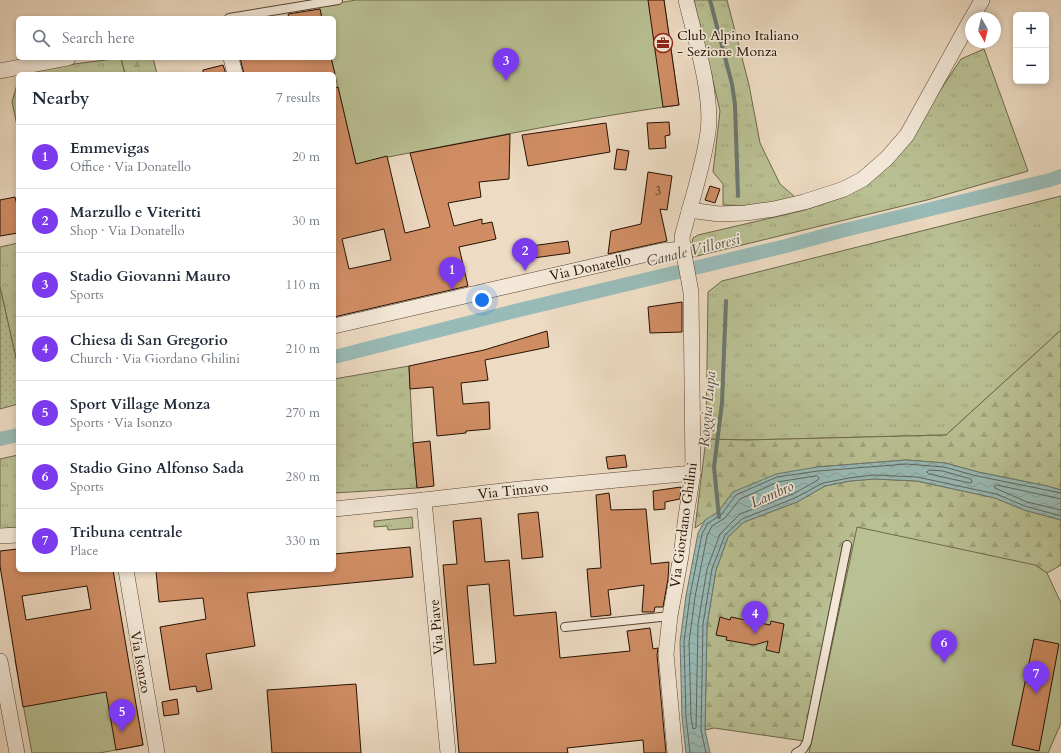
<!DOCTYPE html>
<meta charset="utf-8">
<style>
:root{--surface:#fff;--page:#f2f2f3;--text:#1f2937;--muted:#747a83;--line:#e0e1e3;--accent:#7c3aed}
body{margin:0;font-family:Cardo,serif;background:var(--page);color:var(--text)}
.controls{position:absolute;right:12px;top:12px;display:grid;overflow:hidden;border-radius:6px;box-shadow:0 2px 6px #0003}
.controls button{width:36px;height:36px;display:grid;place-items:center;padding:0;border:0;border-bottom:1px solid var(--line);background:var(--surface);color:var(--text);font:20px sans-serif}
.compass{position:absolute;left:965px;top:12px;width:36px;height:36px;border-radius:50%;background:var(--surface);box-shadow:0 2px 6px #0003;rotate:172deg}
.you{position:absolute;left:482px;top:300px;width:14px;height:14px;margin:-10px;border:3px solid #fff;border-radius:50%;background:#1a73e8;box-shadow:0 0 0 6px #1a73e833}
.badge{display:grid;place-items:center;width:26px;height:26px;border-radius:50%;background:var(--accent);color:#fff;font-size:13px;font-weight:700}
.pin{position:absolute;translate:-50% -33px;filter:drop-shadow(0 1px 2px #0008)}
.pin::after{content:'';position:absolute;top:21px;width:14px;height:12px;background:inherit;clip-path:polygon(0 0,100% 0,50% 100%)}
.list{margin:0;padding:0;list-style:none}
h2{display:flex;justify-content:space-between;align-items:center;height:52px;margin:0;padding:0 16px;font-size:17px}
h2 small{font-size:13px;font-weight:400;color:var(--muted)}
.list li{display:grid;grid-template-columns:26px 1fr auto;gap:12px;align-items:center;box-sizing:border-box;height:64px;padding:0 16px;border-top:1px solid var(--line)}
.list b{display:block;font-size:15px;white-space:nowrap}
.list p{margin:0;font-size:13px;white-space:nowrap;color:var(--muted)}
.list em{font-size:13px;font-style:normal;color:var(--muted)}
.icon{flex:none;width:22px;height:22px;fill:none;stroke:currentColor;stroke-width:2;stroke-linecap:round;stroke-linejoin:round}
.map{position:relative;flex:none;width:1061px;height:753px;overflow:hidden}
.search{position:absolute;background:var(--surface);box-shadow:0 2px 6px #0003;left:16px;top:16px;width:320px;height:44px;display:flex;align-items:center;gap:10px;box-sizing:border-box;padding:0 14px;border-radius:6px;color:var(--muted);font-size:15px}
.panel{position:absolute;background:var(--surface);box-shadow:0 2px 6px #0003;left:16px;top:72px;width:320px;height:500px;border-radius:6px}
.map>svg:first-child{display:block}
.grass{fill:url(#grass-tufts);stroke:#6f684a}
.forest{fill:url(#forest-firs);stroke:#6f684a}
.garden{fill:url(#garden-dots);stroke:#6f684a}
.pitch{fill:#b9c093;stroke:#6f684a}
.water{fill:url(#water-waves);stroke:#6b776f}
.lines{fill:none;stroke-linecap:round;stroke-linejoin:round}
.shore{stroke:#5f665c;stroke-width:1}
.stream{stroke:#6b776f;stroke-width:4}
.canal{stroke:#99bbb7;stroke-width:14}
.building{fill:#d08d64;stroke:#251102;fill-rule:evenodd}
.lane-casing{stroke:#574432;stroke-width:10}
.street-casing{stroke:#574432;stroke-width:16}
.lane{stroke:#f3e8d8;stroke-width:8}
.street{stroke:#f3e8d8;stroke-width:15}
.labels{text-anchor:middle;stroke-width:3.5;stroke-linejoin:round;paint-order:stroke}
.number-label{font-size:12px;fill:#50301a}
.poi-label{font-size:14px;fill:#251102;stroke:#f3e8d8;text-anchor:start}
.street-label{font-size:14px;fill:#251102;stroke:#f3e8d8}
.water-label{font-size:15px;font-style:italic;fill:#4e4c41;stroke:#f3e8d8}
</style>
<div class="map">
<svg width="1061" height="753" viewBox="0 0 1061 753">
<defs>
<pattern id="grass-tufts" width="24" height="20" patternUnits="userSpaceOnUse"><rect width="24" height="20" fill="#b9c093"/><path d="M3 7l-1-3M5 7V3M7 7l1-3M15 17l-1-3M17 17v-4M19 17l1-3" fill="none" stroke="#9fa47d"/></pattern>
<pattern id="forest-firs" width="22" height="20" patternUnits="userSpaceOnUse"><rect width="22" height="20" fill="#b9c093"/><path d="M5 1l3.5 6h-7zM16 11l3.5 6h-7z" fill="#9fa47d"/></pattern>
<pattern id="garden-dots" width="8" height="8" patternUnits="userSpaceOnUse"><rect width="8" height="8" fill="#b9c093"/><path d="M2 2h.1M6 6h.1" fill="none" stroke="#9fa47d" stroke-width="1.8" stroke-linecap="round"/></pattern>
<pattern id="water-waves" width="16" height="10" patternUnits="userSpaceOnUse"><rect width="16" height="10" fill="#99bbb7"/><path d="M0 5q4-4 8 0t8 0" fill="none" stroke="#84a09c"/></pattern>
</defs>
<rect width="100%" height="100%" fill="#eddbc3"/>
<filter id="stains"><feTurbulence type="fractalNoise" baseFrequency=".005" numOctaves="4"/><feColorMatrix values="0 0 0 0 .2 0 0 0 0 .09 0 0 0 0 .02 0 0 0 .5 -.17"/></filter>
<radialGradient id="worn" r=".72"><stop offset=".6" stop-color="#630" stop-opacity="0"/><stop offset="1" stop-color="#630" stop-opacity=".3"/></radialGradient>
<g class="grass">
<path d="M694,0H727L749,85L760,143L780,184L795,197L757,206L723,205V184L713,172L720,111Z"/>
<path d="M984,49L1028,171L927,200L689,258L693,238L698,235L805,210L844,197L868,184L920,121L961,59Z"/>
<path d="M121,58L125,74H28L35,69Z"/>
<path d="M18,81V130L12,102Z"/>
<path d="M1061,196V330L946,435L747,440L706,439L708,292L722,281Z"/>
<path d="M18,243V367L0,287V247Z"/>
<path d="M409,366L413,443L417,488L334,493V379Z"/>
<path d="M18,455V527L0,529V459Z"/>
<path d="M412,517L413,528L388,530L387,526L374,527V521Z"/>
</g>
<g class="forest">
<path d="M121,58H153L157,74H125Z"/>
<path d="M1061,330V490L1047,486L978,472L945,463L906,460L817,467L733,492L718,512L695,528L706,439L747,440L946,435Z"/>
<path d="M874,479L917,481L995,498L1024,510L1061,520V565L1047,573L1035,565L811,742L714,728L705,730L707,625L716,570L728,537L744,522L797,502L825,486L850,481Z"/>
</g>
<path class="garden" d="M0,287L18,367V404L0,409Z"/>
<g class="pitch">
<path d="M356,0H664L679,105C604,115 529,130 455,144C422,151 389,156 356,164L331,58H334V18H322L319,6Z"/>
<path d="M857,527L1035,565L1047,573L1061,603V723L1048,753H809Z"/>
<path d="M124,641L143,745L99,753H32L15,660Z"/>
</g>
<path class="water" d="M906,460L945,463L978,472L1047,486L1061,490V520L1024,510L995,498L917,481L874,479L850,481L825,486L797,502L744,522L728,537L716,570L707,625L705,730L710,753H686L682,717L680,642L686,596L698,533L705,520L718,512L733,492L776,474L817,467Z"/>
<g class="lines">
<g class="shore">
<path d="M930,470L943,471L971,479L972,482L970,483L929,474L927,472Z"/>
<path d="M817,476L819,478L818,480L793,494L740,514L720,534L707,569L698,624L696,728L693,729L691,717L689,642L695,597L707,536L712,526L725,518L740,499L778,482Z"/>
<path d="M1061,499L997,485L994,486L995,488L1027,502L1061,510"/>
<path d="M690,753L686,717L684,642L690,596L702,534L708,523L721,515L736,495L777,477L818,471L906,464L944,467L977,476L1061,493"/>
<path d="M706,753L701,730L703,624L712,569L725,535L742,519L795,498L823,483L849,478L874,475L917,477L996,494L1025,506L1061,516"/>
</g>
<g class="stream">
<path d="M710,0L732,84L735,105L738,196"/>
<path d="M719,517L714,467L722,403L726,301"/>
</g>
<g class="canal">
<path d="M334,357L507,313L786,246L841,231L1050,180L1061,176"/>
<path d="M0,439L18,435"/>
</g>
</g>
<g class="building">
<path d="M648,0H664L679,105L663,107Z"/>
<path d="M320,9L322,18H289L288,14Z"/>
<path d="M240,58H331L335,74H244Z"/>
<path d="M223,65L226,74H203V70Z"/>
<path d="M338,87L356,164L387,156L405,233L430,227L410,153L510,134L509,179L479,182L481,197L448,203L454,226L482,219V224L492,222L496,239L459,247L468,286L334,317V88ZM384,229L391,260L349,269L342,239Z"/>
<path d="M669,122L670,135L665,136L666,148L649,149L647,123Z"/>
<path d="M606,123L610,152L528,166L522,135Z"/>
<path d="M617,149L629,151L626,170L614,169Z"/>
<path d="M648,172L672,176L667,210L660,209L667,241L608,254L611,231L641,224Z"/>
<path d="M710,186L720,189L715,203L705,200Z"/>
<path d="M15,197L18,209V233L0,236V200Z"/>
<path d="M568,241L570,253L533,258L531,246Z"/>
<path d="M682,302V332L650,333L648,307Z"/>
<path d="M547,331L549,347L485,360L488,380L461,383L463,404L489,402L490,429L466,431V433L437,436L433,387L410,389L409,366L484,350Z"/>
<path d="M430,441L434,486L417,488L413,443Z"/>
<path d="M625,455L627,467L608,469L606,457Z"/>
<path d="M681,487L680,499L665,502V509L654,510L653,491Z"/>
<path d="M609,493L611,510L646,509L651,564L669,562L668,579L663,607H655L654,612H642L644,585L608,590L611,615L591,617L587,569L601,568L596,495Z"/>
<path d="M538,512L543,557L522,559L518,514Z"/>
<path d="M481,518L485,562L509,560L514,616L556,612L560,658L630,651L627,631L650,628L653,649L658,648L657,655L666,753H644L643,740L567,748L568,753H459L443,565L457,564L453,521ZM489,584L496,663L474,665L467,586Z"/>
<path d="M410,547L413,577L247,593L255,646L206,654L212,689L197,692L196,686L170,690L160,627L206,619L203,598L159,602L156,571L334,570V554Z"/>
<path d="M18,549V570H113L143,745L116,750L106,692L23,707L0,566V551ZM87,586L91,609L26,620L22,596Z"/>
<path d="M720,617L730,620L731,617L770,625L771,621L784,624L779,653L766,650L768,641L754,645L726,640L727,637L716,635Z"/>
<path d="M1034,639L1059,644L1039,751L1012,745Z"/>
<path d="M356,684L361,753H272L267,690Z"/>
<path d="M177,699L179,714L164,716L162,702Z"/>
</g>
<g class="lines">
<g class="lane-casing">
<g id="lane">
<path d="M229,18L338,0"/>
<path d="M565,627L670,616"/>
<path d="M796,753L803,749L807,742L847,545"/>
</g>
</g>
<g class="street-casing">
<g id="street">
<path d="M972,18L982,0"/>
<path d="M231,58L235,74"/>
<path d="M0,71L68,58"/>
<path d="M689,210L719,214L746,213L774,209L804,202L844,189L863,179L887,158L907,135L971,19"/>
<path d="M334,326L599,265L661,251L683,249"/>
<path d="M424,500L448,753"/>
<path d="M334,509L424,500L520,489L693,473"/>
<path d="M0,536L18,535"/>
<path d="M126,570L157,753"/>
<path d="M0,661L17,753"/>
<path d="M675,753L666,654L670,616L681,556L686,516L693,473L691,292L683,249L682,237C691,202 703,168 708,132C713,94 695,38 686,0"/>
</g>
</g>
<use href="#lane" class="lane"/>
<use href="#street" class="street"/>
</g>
<defs>
<g id="office-ring" transform="scale(1)"><circle r="9.5" fill="#f3e8d8" stroke="#8f2418" stroke-width="1.5"/><path d="M-6-3h4V-5.5h4V-3h4V5H-6ZM-1-4.5V-3h2v-1.5ZM-6 0V1H6V0Z" fill="#8f2418"/></g>
</defs>
<g fill-rule="evenodd">
<use href="#office-ring" x="663" y="43"/>
</g>
<g class="labels">
<g class="number-label">
<text x="658" y="195">3</text>
</g>
<g class="poi-label">
<text x="677" y="40">Club Alpino Italiano<tspan x="677" dy="16">- Sezione Monza</tspan></text>
</g>
<g class="street-label">
<text transform="translate(590 267) rotate(-12)" y="5">Via Donatello</text>
<text transform="translate(513 490) rotate(-6)" y="5">Via Timavo</text>
<text transform="translate(683 525) rotate(-82)" y="5">Via Giordano Ghilini</text>
<text transform="translate(436 627) rotate(-95)" y="5">Via Piave</text>
<text transform="translate(141 662) rotate(80)" y="5">Via Isonzo</text>
</g>
<g class="water-label">
<text transform="translate(693 250) rotate(-14)" y="5">Canale Villoresi</text>
<text transform="translate(707 409) rotate(-85)" y="5">Roggia Lupa</text>
<text transform="translate(772 494) rotate(-24)" y="5">Lambro</text>
</g>
</g>
<rect width="100%" height="100%" filter="url(#stains)"/>
<rect width="100%" height="100%" fill="url(#worn)"/>
</svg>
<div class="controls">
<button>+</button>
<button>−</button>
</div>
<svg class="compass" viewBox="-18 -18 36 36"><path d="M0-13l5 13h-10z" fill="#e53935"/><path d="M0 13l5-13h-10z" fill="#747a83"/></svg>
<div class="you"></div>
<div class="pin badge" style="left:452px;top:290px">1</div>
<div class="pin badge" style="left:525px;top:271px">2</div>
<div class="pin badge" style="left:506px;top:81px">3</div>
<div class="pin badge" style="left:755px;top:634px">4</div>
<div class="pin badge" style="left:122px;top:732px">5</div>
<div class="pin badge" style="left:944px;top:663px">6</div>
<div class="pin badge" style="left:1036px;top:694px">7</div>
<div class="search"><svg class="icon" aria-label="search" viewBox="0 0 24 24"><circle cx="10" cy="10" r="6"/><path d="M15 15l6 6"/></svg>Search here</div>
<section class="panel">
<h2>Nearby<small>7 results</small></h2>
<ul class="list">
<li><span class="badge">1</span><div><b>Emmevigas</b><p>Office · Via Donatello</p></div><em>20 m</em></li>
<li><span class="badge">2</span><div><b>Marzullo e Viteritti</b><p>Shop · Via Donatello</p></div><em>30 m</em></li>
<li><span class="badge">3</span><div><b>Stadio Giovanni Mauro</b><p>Sports</p></div><em>110 m</em></li>
<li><span class="badge">4</span><div><b>Chiesa di San Gregorio</b><p>Church · Via Giordano Ghilini</p></div><em>210 m</em></li>
<li><span class="badge">5</span><div><b>Sport Village Monza</b><p>Sports · Via Isonzo</p></div><em>270 m</em></li>
<li><span class="badge">6</span><div><b>Stadio Gino Alfonso Sada</b><p>Sports</p></div><em>280 m</em></li>
<li><span class="badge">7</span><div><b>Tribuna centrale</b><p>Place</p></div><em>330 m</em></li>
</ul>
</section>
</div>
